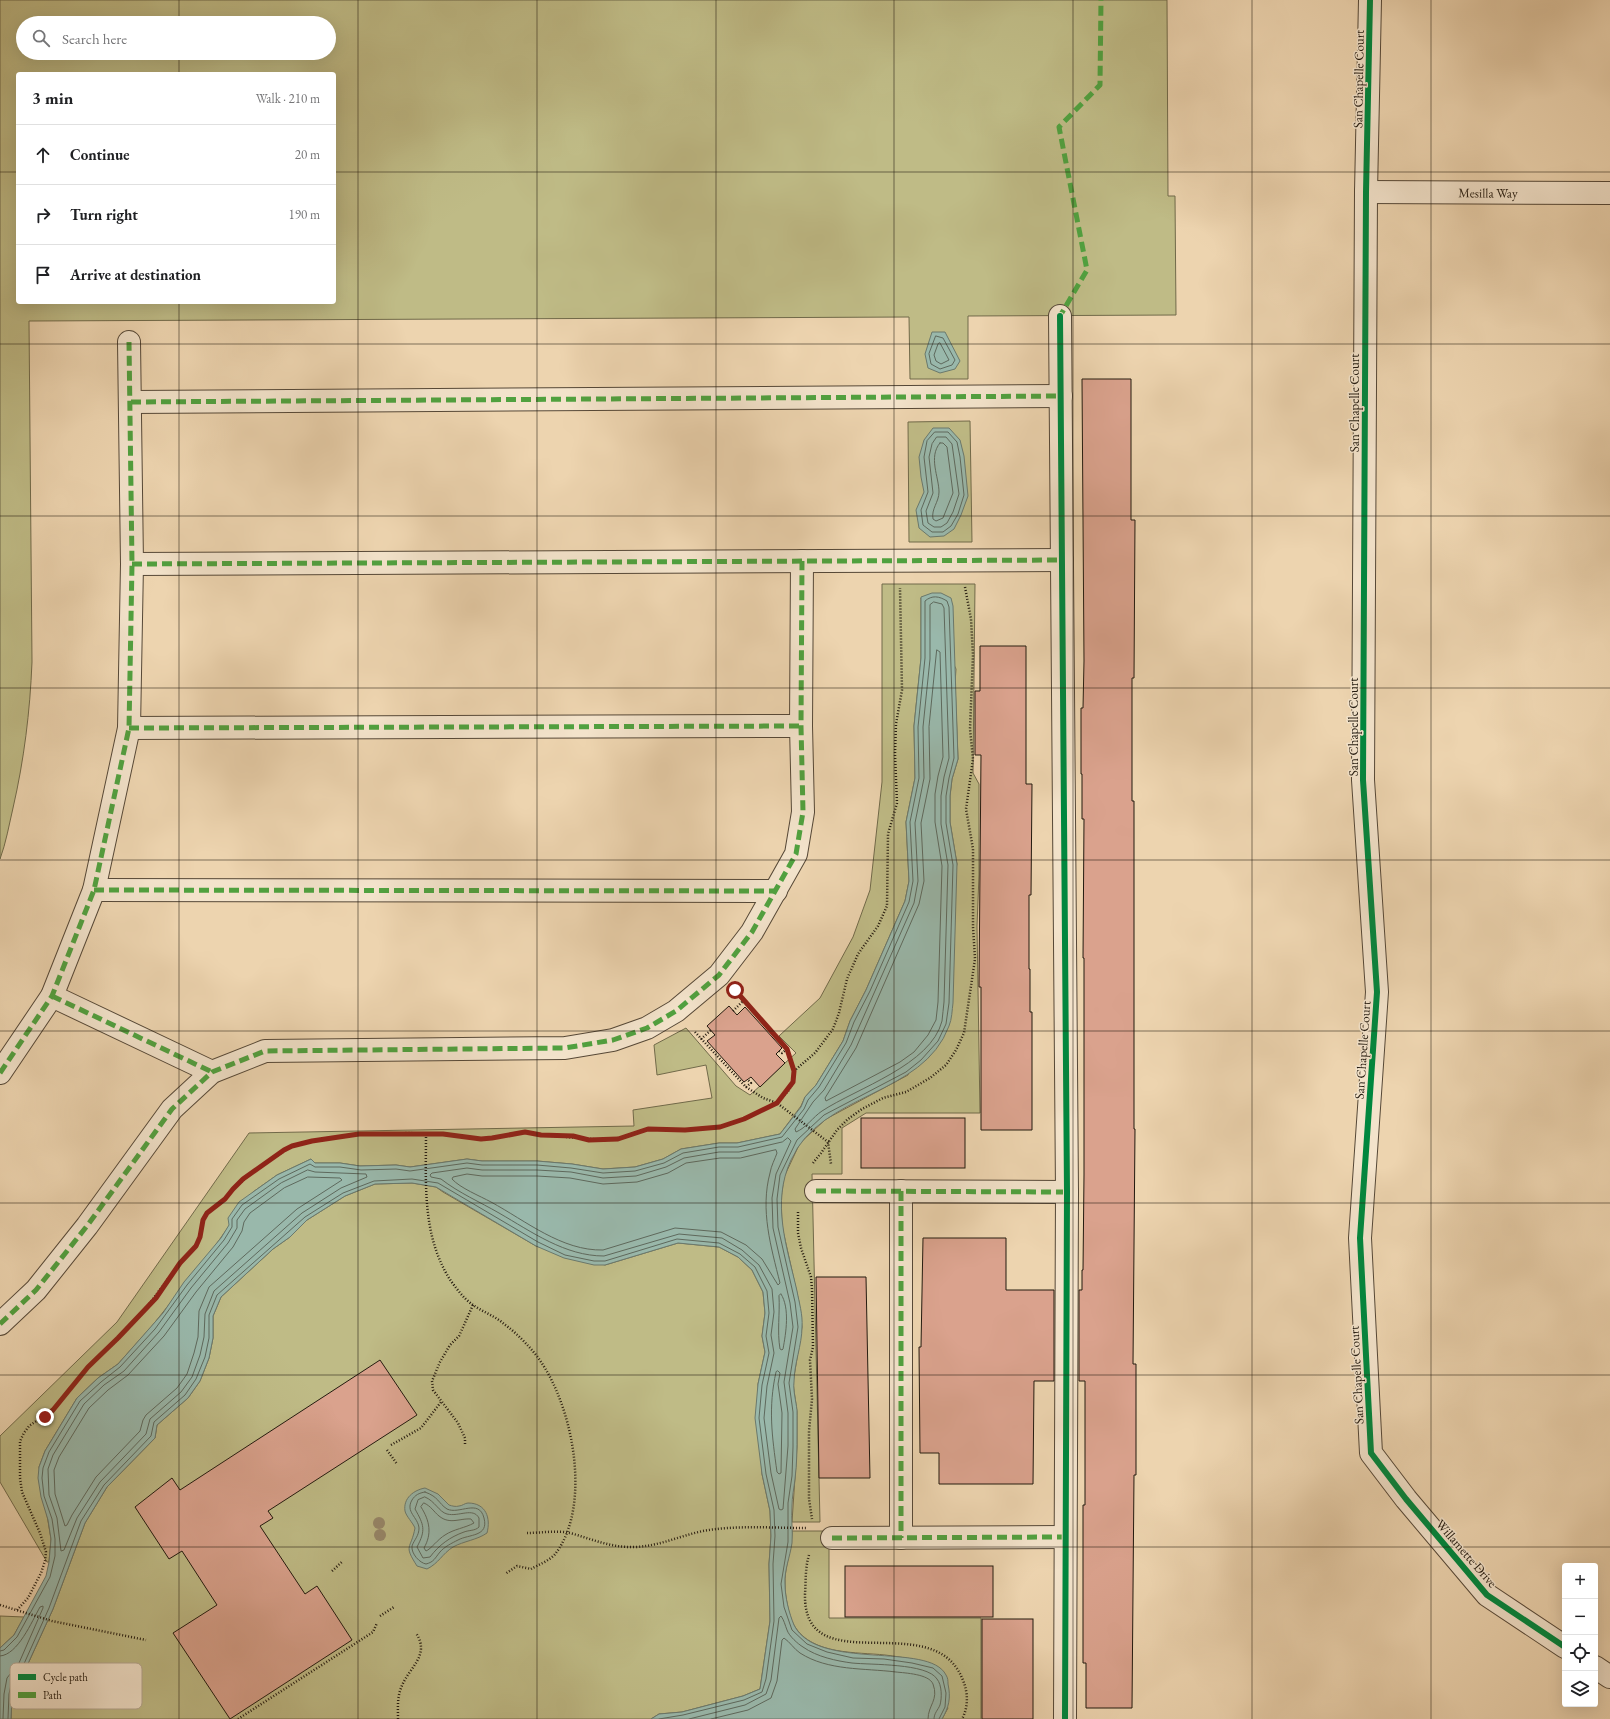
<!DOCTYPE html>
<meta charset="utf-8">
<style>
:root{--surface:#fff;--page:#f6f6f6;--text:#202124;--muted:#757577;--line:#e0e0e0}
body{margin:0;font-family:"EB Garamond",serif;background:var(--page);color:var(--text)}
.controls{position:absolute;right:12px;bottom:12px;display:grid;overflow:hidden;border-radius:4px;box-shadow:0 4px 16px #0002}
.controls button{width:36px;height:36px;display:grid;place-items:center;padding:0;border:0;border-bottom:1px solid var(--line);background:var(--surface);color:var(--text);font:20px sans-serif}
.stop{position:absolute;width:12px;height:12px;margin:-9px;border:3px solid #8f2418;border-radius:50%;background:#fff}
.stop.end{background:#8f2418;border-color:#fff;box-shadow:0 1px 4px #0008}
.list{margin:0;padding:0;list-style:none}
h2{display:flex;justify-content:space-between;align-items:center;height:52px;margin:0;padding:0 16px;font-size:17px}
h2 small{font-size:13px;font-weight:400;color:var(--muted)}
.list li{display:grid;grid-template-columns:26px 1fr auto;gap:12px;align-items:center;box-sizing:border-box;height:60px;padding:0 16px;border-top:1px solid var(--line)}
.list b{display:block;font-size:15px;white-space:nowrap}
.list em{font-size:13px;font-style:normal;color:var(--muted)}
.icon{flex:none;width:22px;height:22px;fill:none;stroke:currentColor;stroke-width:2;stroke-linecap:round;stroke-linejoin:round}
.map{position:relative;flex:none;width:1610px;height:1719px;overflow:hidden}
.search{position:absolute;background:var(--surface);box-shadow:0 4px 16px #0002;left:16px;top:16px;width:320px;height:44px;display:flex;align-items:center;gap:10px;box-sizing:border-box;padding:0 14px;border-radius:22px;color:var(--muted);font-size:15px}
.panel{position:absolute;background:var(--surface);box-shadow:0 4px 16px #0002;left:16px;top:72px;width:320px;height:232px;border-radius:4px}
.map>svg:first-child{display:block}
.green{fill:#bfbb86;stroke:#716a4a;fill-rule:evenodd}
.water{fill:#99b8ab;stroke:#6a796d}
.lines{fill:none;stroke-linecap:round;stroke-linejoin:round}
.shore{stroke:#5e695d;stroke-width:1}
.building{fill:#daa28d;stroke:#231a0f}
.street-casing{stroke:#564837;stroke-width:24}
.path{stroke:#231a0f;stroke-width:2.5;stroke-dasharray:1 2;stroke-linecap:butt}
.street{stroke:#f3e3cb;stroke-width:22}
.quiet{stroke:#50a13f;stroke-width:5;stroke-dasharray:10 5;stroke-linecap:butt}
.cycleway-casing{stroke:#f3e3cb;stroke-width:8}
.cycleway{stroke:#00873e;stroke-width:6}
.tree{fill:#98886b}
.route{stroke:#8f2418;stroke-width:5}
.grid{fill:none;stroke:#231a0f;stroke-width:1;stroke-opacity:0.55}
.labels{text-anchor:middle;stroke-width:3;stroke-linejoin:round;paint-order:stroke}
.street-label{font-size:13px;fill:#231a0f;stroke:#f3e3cb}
.key{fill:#f3e3cb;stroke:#b5a793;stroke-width:1}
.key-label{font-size:11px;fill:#231a0f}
</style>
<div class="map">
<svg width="1610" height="1719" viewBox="0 0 1610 1719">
<rect width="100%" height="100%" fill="#edd4af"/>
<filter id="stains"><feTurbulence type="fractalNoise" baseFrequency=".005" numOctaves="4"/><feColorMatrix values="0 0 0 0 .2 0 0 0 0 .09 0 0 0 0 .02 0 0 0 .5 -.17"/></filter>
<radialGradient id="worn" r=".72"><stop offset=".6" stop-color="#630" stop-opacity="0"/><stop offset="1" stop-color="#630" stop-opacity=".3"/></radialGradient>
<g class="green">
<path d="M0,0H1167L1168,196H1175L1176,315L968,316V379H910L909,317L29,321L32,662C30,712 24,760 13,808C9,825 6,843 0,859ZM23,23H329V53H23ZM18,74H334V302H18Z"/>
<path d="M970,421L972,542H909L908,422Z"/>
<path d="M882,584H975L973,773L979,784V875L977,926L980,1113H866L842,1128V1174H812L820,1522H792L797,1447V1412L793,1383L802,1327L799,1302L782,1226L781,1199L784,1177L800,1143L826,1119L908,1075L957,864L950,822V796L952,779L958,759L955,683L956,669L921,598V658L914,726L915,778L906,822L909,881L905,901L866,990L850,1021L843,1041L816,1085L805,1097L801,1106L780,1134L737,1143H719L681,1149L663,1159L635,1167L603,1169L572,1164L537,1161H482L467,1159L410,1167L396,1165L360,1166L340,1163H315L311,1159L277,1175L253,1192L210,1253L152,1326L118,1364L98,1378L77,1398L45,1451L39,1467L51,1539L49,1562H47L0,1482V1436L117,1322L249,1133L634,1126L633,1110L712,1098L706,1065L657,1075L654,1045L686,1028L736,1086L750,1095L796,1053L779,1036L820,998L853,937L870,890L882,782Z"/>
<path d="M412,1183L436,1187L443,1192L536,1246L605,1265L678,1243L719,1247L738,1257L752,1270L763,1292L765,1313L762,1336L765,1352L758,1384L762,1474L770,1511L771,1536L769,1564L770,1621L760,1689L743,1696L682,1712L659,1714L651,1719H11L12,1695L16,1682L26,1668L53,1609L85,1523L107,1487L155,1438L157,1425L188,1398L200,1381L209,1358L213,1338V1316L221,1297L273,1249L290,1237L307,1220L345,1196L375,1184Z"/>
<path d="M792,1531H829V1618H981V1719H942L948,1708L913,1659C904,1658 895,1656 885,1655C857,1652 813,1655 795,1627C789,1618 785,1596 785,1585C784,1568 792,1549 792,1531Z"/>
<path d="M0,1616L24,1617L14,1635L0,1648Z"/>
</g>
<g class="water">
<path d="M932,332H945L960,361L955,369L940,373L928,368L925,354Z"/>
<path d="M933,428H949L960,440L964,456L968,496L961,515L954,529L944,536L930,537L919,528L916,510L924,492L921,477L919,457L924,440Z"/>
<path d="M932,593H941L951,598L953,606L958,759L952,779L950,796V822L957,864L953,1003C952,1010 952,1019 949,1026C923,1097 821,1092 791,1160C771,1203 787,1247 797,1291C799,1302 803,1315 802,1327C802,1345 794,1364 794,1382C793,1391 796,1401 797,1410C797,1417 797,1425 797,1433C797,1448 797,1464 795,1479C794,1488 792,1497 792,1506C791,1519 793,1531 792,1543C790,1557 784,1571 785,1584C785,1597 789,1613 794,1625C817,1672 929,1641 946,1675C948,1678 948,1681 948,1684C951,1698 949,1707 942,1719H651L659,1714L682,1712L743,1696L760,1689L770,1621L769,1564L771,1536L770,1511L762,1474L755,1418L758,1384L765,1352L762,1336L765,1313L763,1292L752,1270L738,1257L719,1247L678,1243L605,1265H594L564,1258L536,1246L436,1187L412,1183L375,1184L345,1196L307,1220L290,1237L273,1249L221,1297L213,1316V1338L209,1358L200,1381L188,1398L157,1425L155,1438L107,1487L85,1523L53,1609L26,1668L16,1682L12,1695L11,1719H0V1648L14,1635L46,1576L49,1562L51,1539L48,1520L41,1497L38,1478L39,1467L45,1451L77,1398L98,1378L118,1364L163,1313L184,1282L221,1238L229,1225L228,1218L239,1202L253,1192L277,1175L311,1159L315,1163H340L360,1166L396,1165L410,1167L467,1159L482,1161H537L572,1164L603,1169L635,1167L663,1159L681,1149L719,1143H737L780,1134L801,1107L805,1097L816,1085L843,1041L850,1021L866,990L905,901L909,881L906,822L915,778L914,726L921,658V597Z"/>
<path d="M425,1488L438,1494L449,1505C452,1506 456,1507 459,1506C462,1506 465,1503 468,1503C486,1503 491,1518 487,1533C477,1540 464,1541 453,1547C442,1554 439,1563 427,1569L417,1566C403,1544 411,1550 415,1528C413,1523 406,1516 405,1511C403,1498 414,1490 425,1488Z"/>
</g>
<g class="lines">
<g class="shore">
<path d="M936,336L943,338L955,360L952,365L940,369L931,364L929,354Z"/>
<path d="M940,343L949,360L941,364L936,361L934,355L938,344Z"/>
<path d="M935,432H948L957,442L960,457L964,495L958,514L951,526L943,532H932L923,525L921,510L928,492L924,457L927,441Z"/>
<path d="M937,437H946L952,444L959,494L953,512L947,523L941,527H934L928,523L926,511L933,493L929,457L932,444Z"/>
<path d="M940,443H943L947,447L953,493L943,518L936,521L933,519C931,509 939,502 939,492C939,477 928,457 940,443Z"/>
<path d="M934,602L942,604L944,608L949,758L944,777L941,796V824L948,865L944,1002C943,1008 943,1015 942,1021C931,1065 857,1088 822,1111C813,1117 806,1128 796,1132L795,1129L813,1102L824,1090L851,1045L914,903L918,881L915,823L924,778L923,727L930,659V605Z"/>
<path d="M937,650L940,652L943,757L938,776L935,794V822L942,866L938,1002L936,1020L928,1035L914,1052L900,1062L826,1101L825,1098L856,1048L919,904L924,881L921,823L930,779L929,727Z"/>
<path d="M788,1138L791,1141L776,1174L772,1198L773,1228L790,1303L793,1327L784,1382L788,1413V1446L783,1509L781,1510L779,1509L771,1473L764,1418L767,1386L774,1353L771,1335L774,1312L772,1289L759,1265L742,1250L722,1238L679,1234L604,1256C565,1256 532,1232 499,1213C480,1202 459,1193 441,1179L431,1177L430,1175L432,1173L467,1168L482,1170H537L571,1172L603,1178L636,1176L666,1167L684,1158L719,1152H739L782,1142Z"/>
<path d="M776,1150L777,1153C775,1159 771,1166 770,1173C760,1210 771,1247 780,1283L778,1285L762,1259L746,1245L721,1232L675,1228L603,1250C562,1251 526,1221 491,1202C480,1196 460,1188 452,1179L453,1177L467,1174L482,1176H537L570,1178L603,1184L637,1182L668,1173L686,1163L720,1158H740Z"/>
<path d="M308,1170L315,1172L366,1174L367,1177L341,1188L302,1213L214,1291L205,1314L204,1337L200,1355L192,1377L181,1392L150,1419L146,1434L100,1482L77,1518L64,1550L61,1551L57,1518L49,1495L48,1469L53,1455L84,1404L104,1385L124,1371L159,1332L191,1288L228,1243L237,1228V1220L245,1209L281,1183Z"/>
<path d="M308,1177L340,1178L342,1180L297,1209L209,1287L199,1311L198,1337L194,1353L187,1374L177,1388L146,1415L143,1420L140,1431L96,1477L72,1515L67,1525L65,1526L55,1494L54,1470L59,1457L89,1408L108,1390L128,1375L164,1336L196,1292L233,1247L242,1231L244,1222L250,1213L284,1188Z"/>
<path d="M781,1294C790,1308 786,1333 783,1349L782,1350L780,1349C777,1331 780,1314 779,1296Z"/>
<path d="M778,1371L780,1373L778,1384L782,1413L781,1473L779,1474L777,1472C772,1436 768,1408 776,1372Z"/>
<path d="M425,1492C439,1497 438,1503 447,1509C459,1515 479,1498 484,1518C489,1537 469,1534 458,1540C452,1543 444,1547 440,1552C435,1558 434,1562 426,1564C420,1563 411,1554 412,1546C414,1540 419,1536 419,1528C418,1517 405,1512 412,1500C415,1495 419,1493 425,1492Z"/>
<path d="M425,1497C435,1501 439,1512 447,1514C459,1517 473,1507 479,1518V1527C475,1531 469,1530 464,1532C450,1537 439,1545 430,1557L423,1558L417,1547C426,1530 424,1525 415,1509L418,1500Z"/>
<path d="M424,1503C431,1506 434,1512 439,1516C450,1525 460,1518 471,1519L474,1523C465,1528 454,1529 445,1535C438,1539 431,1549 426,1551L424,1548C432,1534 430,1521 421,1507Z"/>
<path d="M0,1651L4,1650L17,1637L50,1577L55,1556V1539L52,1519L44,1496L42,1478L43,1468L49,1452L80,1401L101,1382L120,1367L155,1329L187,1285L224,1240L232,1227V1219L242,1205L279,1179L310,1164L315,1167H340L361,1170L396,1169L410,1171L467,1163L482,1165H537L571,1168L603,1173L635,1171L664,1163L683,1153L719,1147H738L782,1137L804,1109L808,1100L819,1087L846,1043L854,1022L870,991L909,902L913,881L910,822L919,778L918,727L925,658V601C932,595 939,596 947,601L949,607L954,758L949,778L946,796V823L953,865L949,1003L946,1024L938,1041L921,1060L906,1072L824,1115L797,1140L780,1175L777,1199L778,1227L795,1302L798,1327L789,1383L793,1412V1447L792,1476L788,1503V1542L781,1584L784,1607L792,1630L807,1644L827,1652L853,1658L884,1659L912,1663L933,1668L942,1676L946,1693L945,1707L939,1719"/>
<path d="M0,1656C18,1655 32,1621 40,1607L43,1606V1608L19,1663L7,1678L4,1694L3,1719"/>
<path d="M8,1719L9,1694L12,1680L23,1666L49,1608L81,1521L104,1485L151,1436L154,1422L185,1395L196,1379L205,1357L209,1338V1315L217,1295L305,1217L343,1193L374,1181L412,1179L438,1183L538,1242L565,1255L594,1261H605L677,1239L719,1243L740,1254L755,1267L767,1291L769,1313L766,1336L769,1353L762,1385L759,1418L766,1474L774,1510L775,1536L773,1564L774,1621L766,1679L762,1692L744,1700L683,1715L659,1719"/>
<path d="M689,1719L745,1705L766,1694L771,1680L779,1618L781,1616C784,1620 785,1625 787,1630C789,1636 798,1644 803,1647C817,1657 837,1661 852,1663C871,1665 927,1663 937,1679C942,1685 942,1698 940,1705C938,1710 934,1713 934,1719"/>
<path d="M711,1719L748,1710L771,1698L777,1681L782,1640L784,1638C790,1642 794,1649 800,1653C828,1671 864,1668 896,1672C905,1673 929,1674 933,1684C939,1700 928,1705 928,1719"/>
</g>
</g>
<g class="building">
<path d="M1082,379H1131V520H1135L1134,678H1132V801H1134V1129H1135L1133,1364H1136V1475H1134L1132,1708H1086V1663H1083V1505H1085V1381H1079V1290H1082V1270H1083L1084,1175V958H1083L1084,819H1082V774H1081V708H1083L1084,661Z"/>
<path d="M980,646H1026V784H1032L1031,895H1029V969H1030V1012H1032V1130H981V987H979L981,755H975V691H980Z"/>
<path d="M729,1006L737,1015L745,1007L782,1048L776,1054L785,1063L760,1087L751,1077L744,1082L707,1041L715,1035L707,1026Z"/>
<rect x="861" y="1118" width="104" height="50"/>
<path d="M923,1238H1006V1290H1054V1381H1034L1033,1484H939V1453H920L919,1347H921Z"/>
<path d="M816,1277H866L870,1478H819Z"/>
<path d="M380,1360L417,1415L268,1511L273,1518L260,1526L305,1594L317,1586L352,1640L230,1719L173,1633L217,1605L182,1551L169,1559L135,1507L172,1478L180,1490Z"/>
<rect x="845" y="1566" width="148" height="51"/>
<rect x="982" y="1619" width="51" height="100"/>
</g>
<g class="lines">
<g class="street-casing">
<g id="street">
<path d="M1370,0L1366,192L1363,780L1377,992L1360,1238L1371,1453L1406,1499L1487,1595L1565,1647"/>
<path id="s1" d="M1366,192L1610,193"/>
<path d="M1060,316L1067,1192L1065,1719"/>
<path d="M131,402L1061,396"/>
<path d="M132,564L1062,560"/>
<path d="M129,728L801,726"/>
<path d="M94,890L776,891"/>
<path d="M52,996L212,1072"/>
<path d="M0,1073L52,996L94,890L129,728L132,564L129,342"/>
<path d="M816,1191L1067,1192"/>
<path d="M901,1191V1538"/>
<path d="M0,1324L36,1290L87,1226L172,1109L212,1072L265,1051L565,1048L613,1040L647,1028L676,1011L719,975L752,932L796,854L803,812L801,726L802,561"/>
<path d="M832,1538L1065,1537"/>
<path d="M1595,1667L1610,1677"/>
</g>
</g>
<g class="path">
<path d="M738,995L787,1049L794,1071"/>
<path d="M733,1011L743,1001"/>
<path d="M695,1032L746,1087L763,1098L777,1103L828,1142L831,1164"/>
<path d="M701,1039L711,1030"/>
<path d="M779,1051L782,1053L787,1049"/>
<path d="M746,1087L751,1083L748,1080"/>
<path d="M426,1134C426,1183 422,1234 449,1278C455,1287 464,1299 473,1305C483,1312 495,1316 504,1324C514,1331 523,1340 531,1349C571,1393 594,1502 556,1553C551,1560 538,1565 531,1569L517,1566L505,1574"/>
<path d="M813,1163L821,1153L837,1130L848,1119L862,1109L883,1098L906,1092L930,1078L946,1065L956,1050L964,1033L975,959L973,927V849L966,809L973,759L970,729L973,655L971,619L965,587"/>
<path d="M798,1212V1233L801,1248L811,1277L812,1289L813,1347L810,1360L812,1399L809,1431V1499L812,1519"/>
<path d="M465,1444V1438L458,1423L433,1390L432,1381L440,1362L450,1345L459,1336L473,1305"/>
<path d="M391,1445L421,1428L441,1402"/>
<path d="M387,1450L397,1464"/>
<path d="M527,1533C540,1533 557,1530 570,1533C592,1539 611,1548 635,1547C660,1546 679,1536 703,1531C736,1525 772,1528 806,1528"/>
<path d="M809,1555C805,1568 806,1581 805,1594C803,1684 932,1606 962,1678C968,1691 969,1706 962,1719"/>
<path d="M332,1571L343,1561"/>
<path d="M0,1605L52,1621L146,1640"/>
<path d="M17,1610L28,1598L41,1573L45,1561L46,1552L40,1533L22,1492L20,1478V1441L24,1433L29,1426L53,1410L88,1367L119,1338L147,1307L180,1263L196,1246L200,1237L203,1220L207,1213L225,1199L233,1189L255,1170L292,1146L312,1141L349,1135L408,1133L443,1134L481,1139L492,1138L525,1132L541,1135L605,1140L618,1139L648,1129L685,1130L720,1127L744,1119L777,1103L789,1090L793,1082L794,1071L815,1053L833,1029L839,1013L847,979L858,954L878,926L887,906L888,834L897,803L895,754L896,724L902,690L900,588"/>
<path d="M380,1616L394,1607"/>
<path d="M238,1719L373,1632L377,1623"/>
<path d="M398,1719C398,1709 397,1698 401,1688C408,1668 431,1656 416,1633"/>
</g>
<use href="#street" class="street"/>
<g class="quiet">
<path d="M1060,319V316L1087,270L1059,127L1100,85L1101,0"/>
<path d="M131,402L1061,396"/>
<path d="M132,564L1062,560"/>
<path d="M129,728L801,726"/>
<path d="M94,890L776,891"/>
<path d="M52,996L212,1072"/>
<path d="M0,1073L52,996L94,890L129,728L132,564L129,342"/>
<path d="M816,1191L1067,1192"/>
<path d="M901,1191V1538"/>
<path d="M0,1324L36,1290L87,1226L172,1109L212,1072L265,1051L565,1048L613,1040L647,1028L676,1011L719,975L752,932L796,854L803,812L801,726L802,561"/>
<path d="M832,1538L1065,1537"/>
</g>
<g class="cycleway-casing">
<g id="cycleway">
<path d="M1370,0L1366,192L1363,780L1377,992L1360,1238L1371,1453L1406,1499L1487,1595L1565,1647"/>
<path d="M1060,316L1067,1192L1065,1719"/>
</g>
</g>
<use href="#cycleway" class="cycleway"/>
</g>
<g class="tree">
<circle cx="379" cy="1523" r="6"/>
<circle cx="380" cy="1535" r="6"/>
</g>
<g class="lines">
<path class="route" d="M45,1417L53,1410L88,1367L118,1338L156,1298L180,1263L196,1246L200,1237L203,1220L207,1213L225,1199L233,1189L243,1179L284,1150L292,1146L312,1141L359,1134H443L481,1139L492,1138L525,1132L541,1135L573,1136L589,1140L618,1139L648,1129L685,1130L720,1127L744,1119L777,1103L793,1082L794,1071L787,1049L735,990"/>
</g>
<path class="grid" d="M179,0V23M358,0V1719M537,0V1719M716,0V1719M894,0V1719M1073,0V1719M1252,0V1719M1431,0V1719M179,53V74M0,172H18M334,172H1610M179,302V1719M0,344H1610M0,516H1610M0,688H1610M0,860H1610M0,1031H1610M0,1203H1610M0,1375H1610M0,1547H1610"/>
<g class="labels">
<g class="street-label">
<text transform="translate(1358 79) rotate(-89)" y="5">San Chapelle Court</text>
<text dy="5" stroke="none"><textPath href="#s1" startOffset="122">Mesilla Way</textPath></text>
<text transform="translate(1354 403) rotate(-90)" y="5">San Chapelle Court</text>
<text transform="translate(1353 727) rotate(-90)" y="5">San Chapelle Court</text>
<text transform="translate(1362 1050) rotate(-86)" y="5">San Chapelle Court</text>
<text transform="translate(1356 1375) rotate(-93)" y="5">San Chapelle Court</text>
<text transform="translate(1467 1553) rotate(49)" y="5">Willamette Drive</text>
</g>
</g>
<rect x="10" y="1663" width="132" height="46" rx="6" class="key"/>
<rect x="18" y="1674" width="18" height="6" fill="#00873e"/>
<rect x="18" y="1692" width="18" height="6" fill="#50a13f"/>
<g class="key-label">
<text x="43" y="1681">Cycle path</text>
<text x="43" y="1699">Path</text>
</g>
<rect width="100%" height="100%" filter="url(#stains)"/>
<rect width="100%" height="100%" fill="url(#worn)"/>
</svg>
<div class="controls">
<button>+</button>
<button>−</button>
<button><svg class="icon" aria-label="locate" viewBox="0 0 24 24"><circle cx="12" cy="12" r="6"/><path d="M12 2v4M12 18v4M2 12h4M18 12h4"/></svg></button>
<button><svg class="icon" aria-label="layers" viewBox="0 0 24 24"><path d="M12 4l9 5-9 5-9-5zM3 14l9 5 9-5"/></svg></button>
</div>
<div class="stop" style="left:735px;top:990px"></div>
<div class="stop end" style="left:45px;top:1417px"></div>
<div class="search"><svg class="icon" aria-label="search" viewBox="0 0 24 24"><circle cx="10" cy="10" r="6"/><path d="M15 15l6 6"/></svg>Search here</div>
<section class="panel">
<h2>3 min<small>Walk · 210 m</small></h2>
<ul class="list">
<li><svg class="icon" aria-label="ahead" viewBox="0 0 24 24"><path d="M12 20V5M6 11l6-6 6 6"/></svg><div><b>Continue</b></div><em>20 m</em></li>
<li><svg class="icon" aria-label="right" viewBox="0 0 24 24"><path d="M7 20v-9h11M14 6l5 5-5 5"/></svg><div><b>Turn right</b></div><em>190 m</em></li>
<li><svg class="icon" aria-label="arrive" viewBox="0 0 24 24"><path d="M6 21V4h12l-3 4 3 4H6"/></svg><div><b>Arrive at destination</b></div></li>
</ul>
</section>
</div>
